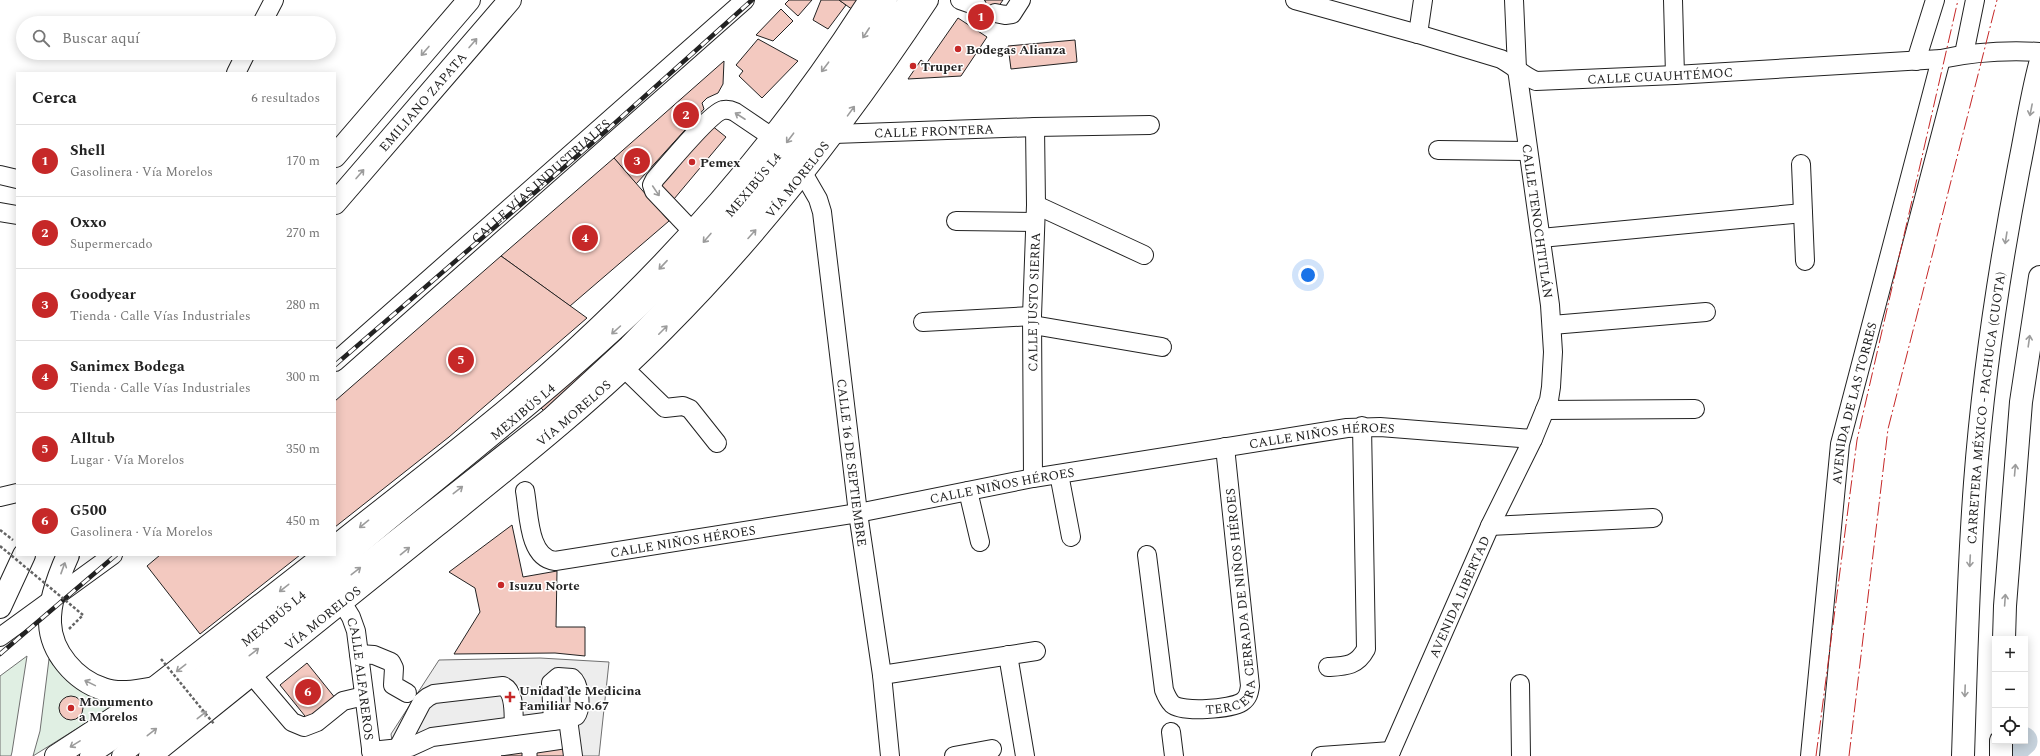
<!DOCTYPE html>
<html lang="es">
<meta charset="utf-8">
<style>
:root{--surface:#fff;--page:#f6f6f6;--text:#222;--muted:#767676;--line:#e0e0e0;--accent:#c62828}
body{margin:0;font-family:Spectral,serif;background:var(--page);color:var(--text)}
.controls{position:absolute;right:12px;bottom:12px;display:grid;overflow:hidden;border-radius:0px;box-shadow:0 2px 10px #0003}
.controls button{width:36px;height:36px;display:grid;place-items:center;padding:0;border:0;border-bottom:1px solid var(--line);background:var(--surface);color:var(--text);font:20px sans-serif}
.you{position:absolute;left:1308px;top:275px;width:14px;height:14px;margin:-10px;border:3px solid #fff;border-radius:50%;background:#1a73e8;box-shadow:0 0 0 6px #1a73e833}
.badge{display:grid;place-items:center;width:26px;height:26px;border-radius:50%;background:var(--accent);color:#fff;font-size:13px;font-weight:700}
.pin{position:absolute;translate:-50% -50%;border:2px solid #fff;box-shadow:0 1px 4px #0006}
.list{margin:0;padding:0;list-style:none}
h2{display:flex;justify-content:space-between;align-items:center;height:52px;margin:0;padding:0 16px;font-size:17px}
h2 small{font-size:13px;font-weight:400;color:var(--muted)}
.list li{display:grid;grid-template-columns:26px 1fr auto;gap:12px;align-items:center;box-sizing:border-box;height:72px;padding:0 16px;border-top:1px solid var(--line)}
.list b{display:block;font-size:15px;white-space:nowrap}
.list p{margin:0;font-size:13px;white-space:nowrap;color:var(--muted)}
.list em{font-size:13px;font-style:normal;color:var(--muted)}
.icon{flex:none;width:22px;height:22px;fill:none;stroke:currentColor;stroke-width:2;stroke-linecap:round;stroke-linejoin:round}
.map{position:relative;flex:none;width:2040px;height:756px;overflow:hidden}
.search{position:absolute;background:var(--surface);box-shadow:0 2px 10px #0003;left:16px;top:16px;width:320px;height:44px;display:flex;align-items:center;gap:10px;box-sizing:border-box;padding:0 14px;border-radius:22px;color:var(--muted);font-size:15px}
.panel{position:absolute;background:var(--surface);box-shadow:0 2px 10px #0003;left:16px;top:72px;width:320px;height:484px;border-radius:0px}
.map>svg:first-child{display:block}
.green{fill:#e0efe3;stroke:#6f6f6f}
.parking{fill:#ededed;stroke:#6f6f6f}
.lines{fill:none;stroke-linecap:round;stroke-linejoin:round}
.river{stroke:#c7d3dd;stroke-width:29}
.building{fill:#f3c9c0;stroke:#222}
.minor-casing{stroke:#222;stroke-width:20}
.major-casing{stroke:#222;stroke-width:24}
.highway-casing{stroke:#222;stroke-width:24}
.path{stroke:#646464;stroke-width:2.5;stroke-dasharray:3 2;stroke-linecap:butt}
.minor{stroke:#fff;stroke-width:18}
.major{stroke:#fff;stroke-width:22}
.highway{stroke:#fff;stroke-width:22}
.rail-casing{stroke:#222;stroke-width:4.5}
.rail{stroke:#fff;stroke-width:3;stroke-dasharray:9;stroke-linecap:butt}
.path-bridge{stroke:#646464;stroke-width:2.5;stroke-dasharray:3 2;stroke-linecap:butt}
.power{stroke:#c62828;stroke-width:1;stroke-dasharray:14 3 2 3;stroke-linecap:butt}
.oneway{stroke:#9c9c9c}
.poi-dot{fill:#c62828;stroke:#fff;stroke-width:1.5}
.labels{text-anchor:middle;stroke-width:3;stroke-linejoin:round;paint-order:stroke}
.poi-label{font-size:13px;font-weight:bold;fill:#222;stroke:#fff;text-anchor:start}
.street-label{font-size:13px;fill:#222;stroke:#fff}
</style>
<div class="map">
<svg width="2040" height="756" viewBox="0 0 2040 756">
<rect width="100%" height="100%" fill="#fff"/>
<g class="green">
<path d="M27,656L12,752L11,756H0V676Z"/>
<path d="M49,659L58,671L121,701L33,756L40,731Z"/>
</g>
<path class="parking" d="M540,658L609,662L599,756H573L570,727L393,748L391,734L439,660Z"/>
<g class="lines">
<path class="river" d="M2006,756L2023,741"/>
</g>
<g class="building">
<path d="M789,0H812L798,16L785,4Z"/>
<path d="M821,0H839L846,5L828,29L813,20Z"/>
<path d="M839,0H860L853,10Z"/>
<path d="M981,0H1003L985,26L968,22Z"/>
<path d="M781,9L793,21L773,41L756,35Z"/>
<path d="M958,18L987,37L961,76L908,79L921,60L926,64Z"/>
<path d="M758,39L798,61L762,98L739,76L743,71L736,65Z"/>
<path d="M1075,40L1077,62L1011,69L1008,46Z"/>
<path d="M724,61L723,84L718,93L707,98L702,103L704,109L636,184L614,158Z"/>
<path d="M711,125L726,137L674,199L659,187Z"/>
<path d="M614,158L669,221L570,306L501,256Z"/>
<path d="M501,256L587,318L449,437L335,527V401Z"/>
<path d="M616,333L625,343L547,414L537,404Z"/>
<path d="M512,525L523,577L557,571L556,627H585V656L555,653L454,654L480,612L475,588L449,572Z"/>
<path d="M160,555H300L200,634L147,566Z"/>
<path d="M307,663L336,699L309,721L280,685Z"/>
<circle cx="71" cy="708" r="12"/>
<path d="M564,749L565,756H537V753Z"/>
<path d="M522,753V756H501Z"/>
</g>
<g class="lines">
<g class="minor-casing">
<g id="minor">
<path d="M960,0L977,6"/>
<path id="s1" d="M1295,0L1418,34L1501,59C1513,65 1523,76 1536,81L1675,75L1941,59C1974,52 2006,50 2040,52"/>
<path d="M1673,0L1675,75"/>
<path d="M995,13L1005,15L1012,14L1021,0"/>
<path d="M262,23L274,0"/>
<path d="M1418,34L1423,0"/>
<path d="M1964,54L1975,0"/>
<path d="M1916,61L1935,0"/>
<path d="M236,73L246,53"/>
<path id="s2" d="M834,134L1035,127L1150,125"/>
<path d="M1438,150L1528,151"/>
<path d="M1801,164L1805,261"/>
<path id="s3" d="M803,173L818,199L822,212L858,513L882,675L890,756"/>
<path d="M0,175L17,179"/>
<path d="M1036,205L1144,255"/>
<path d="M0,212L17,215"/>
<path d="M956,221L1035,222"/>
<path d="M693,232L654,191L652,185L655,179C667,166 709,114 723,110C728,109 731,110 735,112L772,137"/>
<path d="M1541,238L1803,213"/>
<path d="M923,322L1032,316"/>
<path d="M1033,325L1162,347"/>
<path d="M1552,325L1706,312"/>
<path id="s4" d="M335,362L745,0"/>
<path d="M624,368L665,408L683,406L690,409L717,443"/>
<path d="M1545,410L1695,409"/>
<path d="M1059,474L1071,537"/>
<path id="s5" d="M1033,478L1032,316L1036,205L1035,127"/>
<path id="s6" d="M525,491C529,513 528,558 555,561L858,513L1033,478L1347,428L1380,427L1533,439"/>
<path d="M968,491L980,542"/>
<path d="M0,497L17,493"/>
<path d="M1490,526L1653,518"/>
<path id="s7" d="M1147,555L1164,690C1166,695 1168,700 1172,704C1182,713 1231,709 1242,702C1248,698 1249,693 1250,686L1225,447"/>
<path id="s8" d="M335,591L351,617L356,631L372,756"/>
<path d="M0,637L113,555"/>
<path d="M359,654L374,655L391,662L394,668L393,685L407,693"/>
<path d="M1008,655L1025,756"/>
<path d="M1328,667C1346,666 1357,666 1366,649L1362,426"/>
<path d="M252,675L292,722L304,727L317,722L343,701L364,696"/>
<path d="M882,675L1036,651"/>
<path d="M1520,684L1521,756"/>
<path d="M553,721L551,683L558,677L572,678C580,684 582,708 576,716L568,719L573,756"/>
<path d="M1171,732L1174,756"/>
<path d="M398,748L422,702L428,697L434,694L503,686C516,692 513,715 514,726"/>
<path d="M371,751L410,747L432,737L568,719"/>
<path id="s9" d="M89,756C192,690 285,608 378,530C482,444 590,361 684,264C700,248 714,230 728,214C787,146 839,74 888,0"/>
<path d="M121,756L550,417L628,345L699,272L768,190L888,31L908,0"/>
<path d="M954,756L992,749"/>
<path d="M1321,756L1391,751"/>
<path id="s10" d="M1389,756L1490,526L1533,439L1549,400L1551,387L1553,352L1550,305L1517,69L1514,0"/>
<path id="s11" d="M1810,756L1840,444L1941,59"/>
</g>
</g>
<g class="major-casing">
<g id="major">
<path d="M335,156L469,0"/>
<path id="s12" d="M335,203L510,0"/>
<path d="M335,547C416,482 501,419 577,348C689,245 788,129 870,0"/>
<path d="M68,555C59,575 49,601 50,623C51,652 75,680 103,689C119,695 138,691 155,688"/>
<path d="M0,607L24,555"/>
<path d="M56,756L125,711L325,555"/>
<path id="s13" d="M150,756C245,679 341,603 436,526C514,463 593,401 664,329C764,229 849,118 927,0"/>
</g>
</g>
<g class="highway-casing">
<g id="highway">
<path d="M2004,639L2005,606L2021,402L2040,277"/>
<path id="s14" d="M1963,756C1966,665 1968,574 1975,483C1983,377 1999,271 2019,167C2026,133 2031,98 2040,64"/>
<path d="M2001,756V741"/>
</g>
</g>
<g class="path">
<path d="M0,530L13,540"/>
<path d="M69,629L83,615"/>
</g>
<use href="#minor" class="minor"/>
<use href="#major" class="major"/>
<use href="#highway" class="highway"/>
<g class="rail-casing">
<g id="rail">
<path d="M335,365L605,132L752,0"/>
<path d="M0,654L116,555"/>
</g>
</g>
<use href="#rail" class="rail"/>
<g class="path-bridge">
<path d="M0,546L83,615"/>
<path d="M161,659L214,724"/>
</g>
<g class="power">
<path d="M1816,756L1857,440L1958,0"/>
<path d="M1849,756L1888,429L1997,0"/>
</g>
</g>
<defs><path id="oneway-shaft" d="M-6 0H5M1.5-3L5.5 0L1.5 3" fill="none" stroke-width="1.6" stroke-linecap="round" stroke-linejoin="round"/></defs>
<g class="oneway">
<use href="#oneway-shaft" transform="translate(866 33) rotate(123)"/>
<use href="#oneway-shaft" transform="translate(473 43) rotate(-49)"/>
<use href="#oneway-shaft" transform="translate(425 51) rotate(131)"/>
<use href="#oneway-shaft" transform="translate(825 67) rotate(127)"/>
<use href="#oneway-shaft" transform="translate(2031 110) rotate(101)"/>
<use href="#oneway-shaft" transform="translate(851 111) rotate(-54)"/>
<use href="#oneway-shaft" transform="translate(740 116) rotate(-147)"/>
<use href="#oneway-shaft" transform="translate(790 138) rotate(127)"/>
<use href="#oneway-shaft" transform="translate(360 174) rotate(-49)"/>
<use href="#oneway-shaft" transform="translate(656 191) rotate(56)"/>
<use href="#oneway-shaft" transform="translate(752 234) rotate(-48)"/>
<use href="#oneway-shaft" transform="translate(707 238) rotate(131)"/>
<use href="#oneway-shaft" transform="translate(2006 238) rotate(99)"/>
<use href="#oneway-shaft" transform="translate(663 265) rotate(133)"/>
<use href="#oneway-shaft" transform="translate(616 330) rotate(138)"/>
<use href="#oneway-shaft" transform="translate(663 330) rotate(-45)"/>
<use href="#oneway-shaft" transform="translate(2029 341) rotate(-82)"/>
<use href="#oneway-shaft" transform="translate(2015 470) rotate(-85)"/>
<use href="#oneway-shaft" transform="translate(458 490) rotate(-38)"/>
<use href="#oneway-shaft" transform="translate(364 524) rotate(141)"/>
<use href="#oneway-shaft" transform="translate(405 551) rotate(-39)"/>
<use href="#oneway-shaft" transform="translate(1970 561) rotate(93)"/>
<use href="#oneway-shaft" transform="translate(63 568) rotate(-70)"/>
<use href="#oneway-shaft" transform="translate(356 571) rotate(-38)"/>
<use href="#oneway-shaft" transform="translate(284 588) rotate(142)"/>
<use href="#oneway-shaft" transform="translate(2005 600) rotate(-86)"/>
<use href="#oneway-shaft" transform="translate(254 652) rotate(-38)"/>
<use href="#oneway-shaft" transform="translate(181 668) rotate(142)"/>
<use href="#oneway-shaft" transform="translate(90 683) rotate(-154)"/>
<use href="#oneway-shaft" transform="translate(1965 691) rotate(92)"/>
<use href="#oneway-shaft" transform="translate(202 715) rotate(-38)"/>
<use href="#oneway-shaft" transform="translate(152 732) rotate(-38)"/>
<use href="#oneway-shaft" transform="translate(75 744) rotate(148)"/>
</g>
<g class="poi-dot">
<circle cx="958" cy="49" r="4"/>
<circle cx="913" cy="66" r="4"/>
<circle cx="692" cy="162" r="4"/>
<circle cx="501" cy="585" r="4"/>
<path d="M508 691h4v4h4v4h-4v4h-4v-4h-4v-4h4z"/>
<circle cx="71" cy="708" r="4"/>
</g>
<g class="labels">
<g class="poi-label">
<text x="966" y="54">Bodegas Alianza</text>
<text x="921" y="71">Truper</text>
<text x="700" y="167">Pemex</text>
<text x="509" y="590">Isuzu Norte</text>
<text x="519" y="695">Unidad de Medicina<tspan x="519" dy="15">Familiar No.67</tspan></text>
<text x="79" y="706">Monumento<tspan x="79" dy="15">a Morelos</tspan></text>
</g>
<g class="street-label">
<text dy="5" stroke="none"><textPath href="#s1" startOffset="380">CALLE CUAUHTÉMOC</textPath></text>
<text dy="5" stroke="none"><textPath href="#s12" startOffset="134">EMILIANO ZAPATA</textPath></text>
<text dy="5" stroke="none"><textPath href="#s2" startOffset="100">CALLE FRONTERA</textPath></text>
<text dy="5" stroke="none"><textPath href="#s13" startOffset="869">VÍA MORELOS</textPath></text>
<text dy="5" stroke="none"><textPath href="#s4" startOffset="274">CALLE VÍAS INDUSTRIALES</textPath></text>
<text dy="5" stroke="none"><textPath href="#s9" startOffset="878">MEXIBÚS L4</textPath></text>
<text transform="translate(1538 221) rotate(82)" y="5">CALLE TENOCHTITLÁN</text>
<text dy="5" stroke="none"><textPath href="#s5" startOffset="176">CALLE JUSTO SIERRA</textPath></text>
<text dy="5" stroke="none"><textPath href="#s11" startOffset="356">AVENIDA DE LAS TORRES</textPath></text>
<text dy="5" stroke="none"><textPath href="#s14" startOffset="349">CARRETERA MÉXICO - PACHUCA (CUOTA)</textPath></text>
<text dy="5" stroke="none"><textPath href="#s9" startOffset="554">MEXIBÚS L4</textPath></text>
<text dy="5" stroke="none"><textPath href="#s13" startOffset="545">VÍA MORELOS</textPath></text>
<text dy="5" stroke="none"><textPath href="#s6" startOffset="859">CALLE NIÑOS HÉROES</textPath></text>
<text dy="5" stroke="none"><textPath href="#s3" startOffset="296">CALLE 16 DE SEPTIEMBRE</textPath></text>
<text dy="5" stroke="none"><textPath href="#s6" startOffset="535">CALLE NIÑOS HÉROES</textPath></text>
<text dy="5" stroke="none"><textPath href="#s6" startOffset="211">CALLE NIÑOS HÉROES</textPath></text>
<text dy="5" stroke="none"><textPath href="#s7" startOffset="314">TERCERA CERRADA DE NIÑOS HÉROES</textPath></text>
<text dy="5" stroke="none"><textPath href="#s10" startOffset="174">AVENIDA LIBERTAD</textPath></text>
<text dy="5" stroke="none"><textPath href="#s9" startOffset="230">MEXIBÚS L4</textPath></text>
<text dy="5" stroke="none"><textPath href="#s13" startOffset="221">VÍA MORELOS</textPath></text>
<text dy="5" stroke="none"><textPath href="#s8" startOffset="93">CALLE ALFAREROS</textPath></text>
</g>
</g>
</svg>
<div class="controls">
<button>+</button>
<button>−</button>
<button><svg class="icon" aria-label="locate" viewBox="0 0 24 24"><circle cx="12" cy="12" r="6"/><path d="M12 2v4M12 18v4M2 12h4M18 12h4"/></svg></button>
</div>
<div class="you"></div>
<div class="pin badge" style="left:981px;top:17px">1</div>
<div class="pin badge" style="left:686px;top:115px">2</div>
<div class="pin badge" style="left:637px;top:161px">3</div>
<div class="pin badge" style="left:585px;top:238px">4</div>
<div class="pin badge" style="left:461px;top:360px">5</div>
<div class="pin badge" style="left:308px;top:692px">6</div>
<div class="search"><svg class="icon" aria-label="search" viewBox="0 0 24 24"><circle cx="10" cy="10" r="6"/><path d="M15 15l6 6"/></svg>Buscar aquí</div>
<section class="panel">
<h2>Cerca<small>6 resultados</small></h2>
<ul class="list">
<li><span class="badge">1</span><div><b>Shell</b><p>Gasolinera · Vía Morelos</p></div><em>170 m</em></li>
<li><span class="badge">2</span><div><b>Oxxo</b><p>Supermercado</p></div><em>270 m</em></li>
<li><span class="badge">3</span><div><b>Goodyear</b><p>Tienda · Calle Vías Industriales</p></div><em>280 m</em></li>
<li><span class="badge">4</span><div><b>Sanimex Bodega</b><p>Tienda · Calle Vías Industriales</p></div><em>300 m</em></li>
<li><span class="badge">5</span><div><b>Alltub</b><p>Lugar · Vía Morelos</p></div><em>350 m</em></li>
<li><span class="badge">6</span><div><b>G500</b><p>Gasolinera · Vía Morelos</p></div><em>450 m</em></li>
</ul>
</section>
</div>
